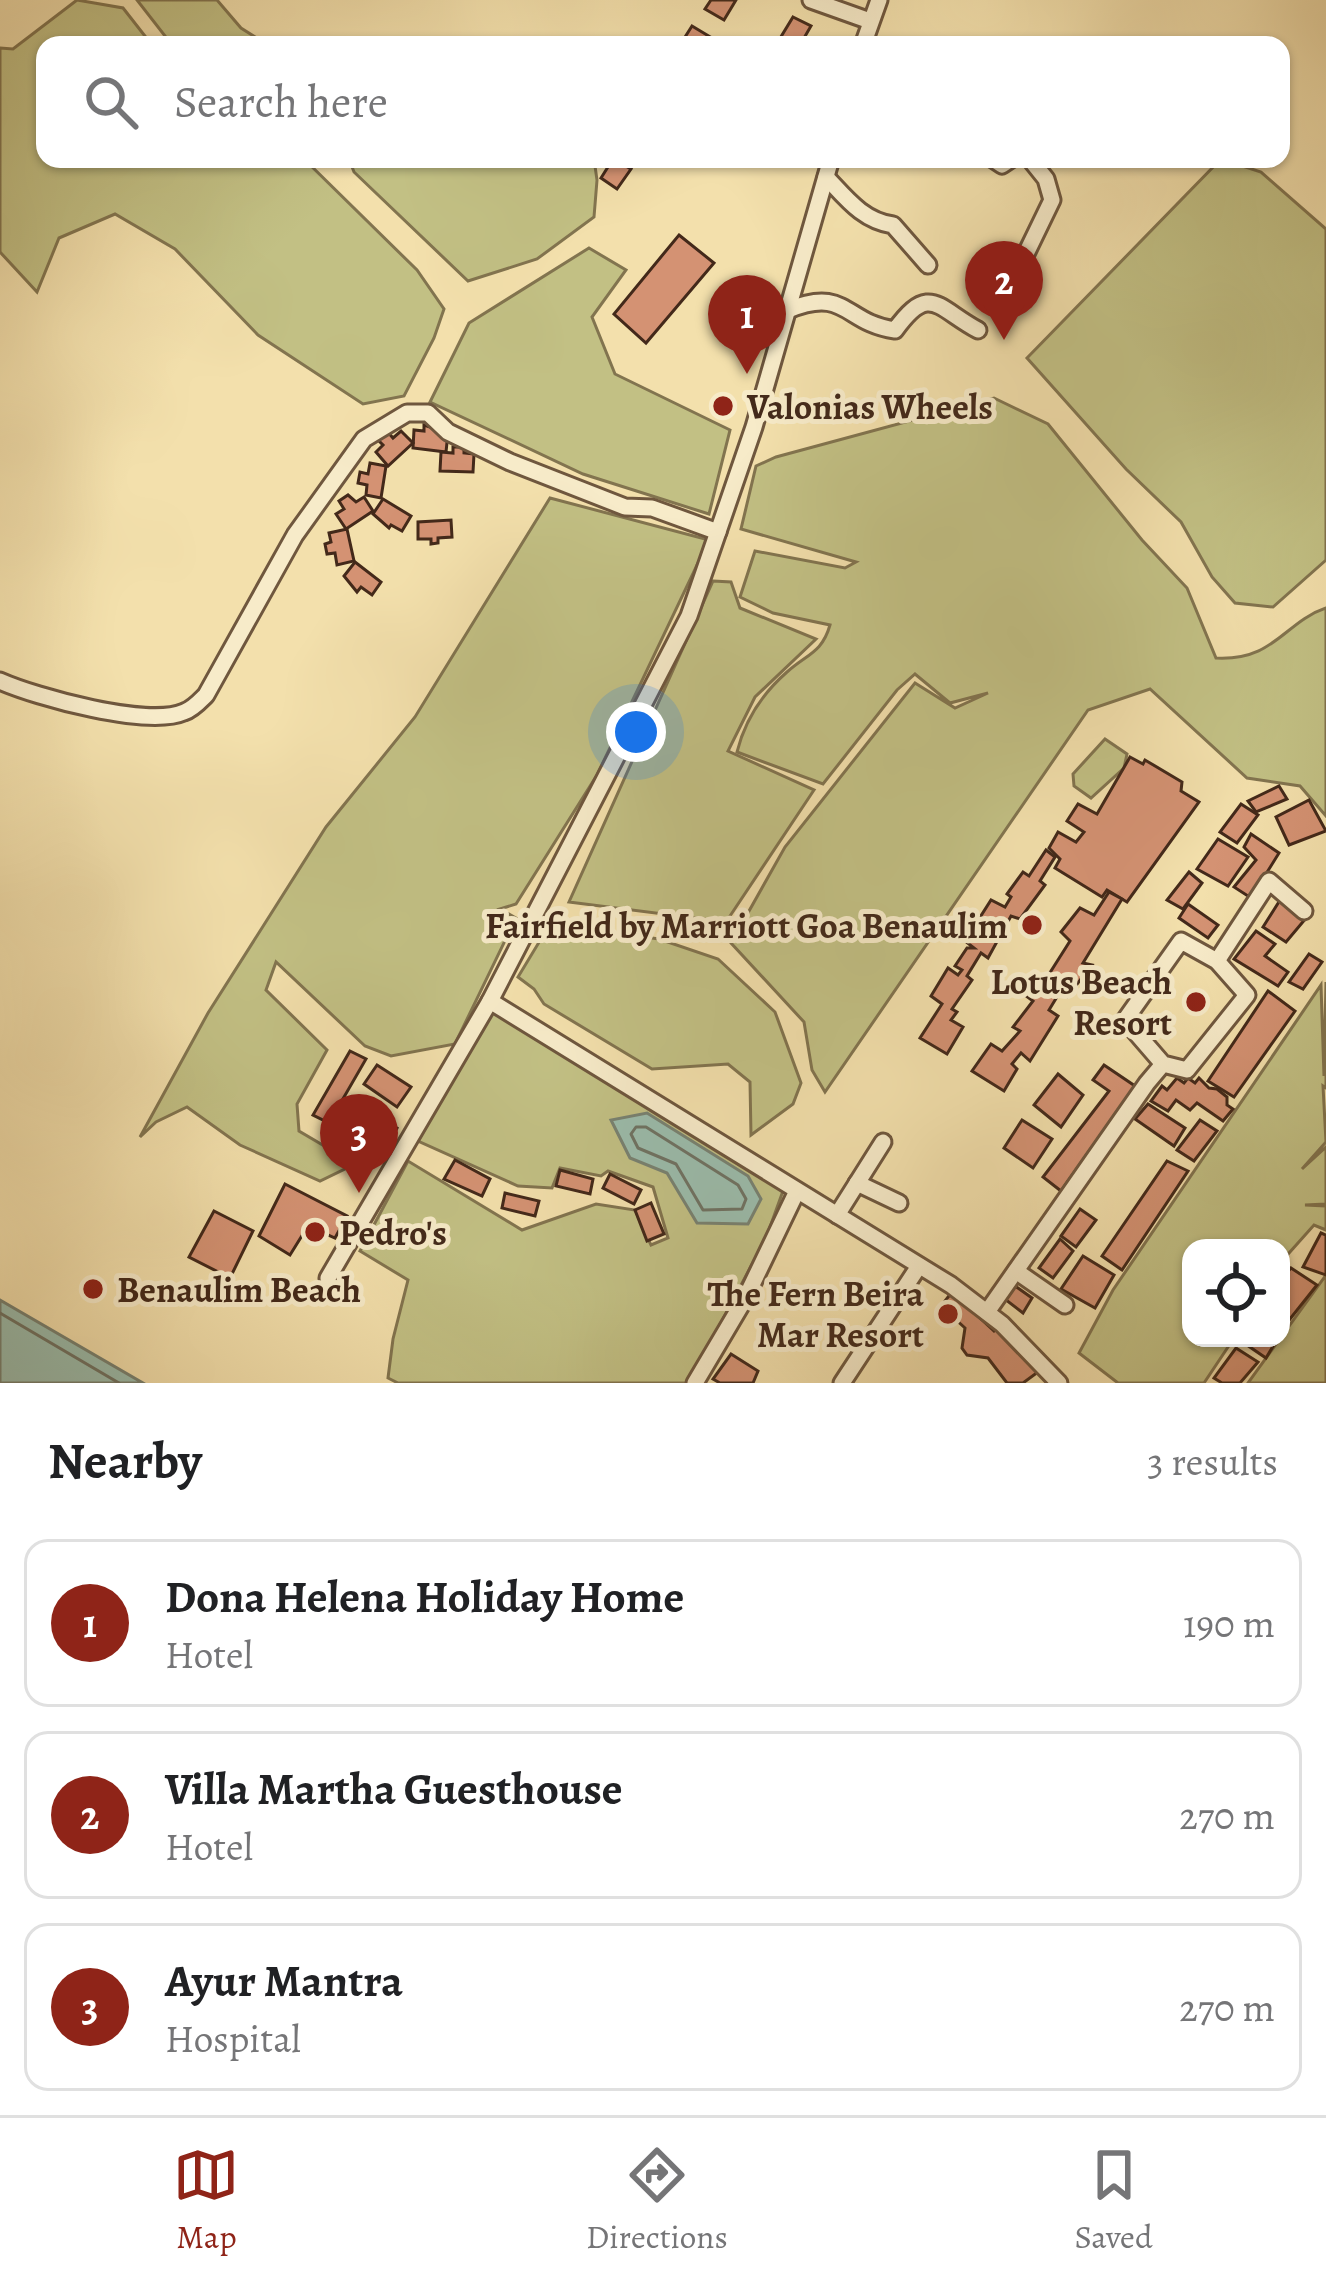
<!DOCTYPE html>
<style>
:root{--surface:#fff;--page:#f2f2f2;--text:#202124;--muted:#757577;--line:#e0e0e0;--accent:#8f2418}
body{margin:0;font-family:Alegreya,serif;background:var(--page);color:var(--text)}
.controls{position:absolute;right:36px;bottom:36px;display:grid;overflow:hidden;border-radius:24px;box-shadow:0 3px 9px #0004}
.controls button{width:108px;height:108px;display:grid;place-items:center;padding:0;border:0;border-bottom:3px solid var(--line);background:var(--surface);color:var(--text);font:60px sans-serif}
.you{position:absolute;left:636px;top:732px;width:42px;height:42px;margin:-30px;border:9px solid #fff;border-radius:50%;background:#1a73e8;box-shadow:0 0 0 18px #1a73e833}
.badge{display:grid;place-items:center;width:78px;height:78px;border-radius:50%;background:var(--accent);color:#fff;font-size:39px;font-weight:700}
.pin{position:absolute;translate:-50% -99px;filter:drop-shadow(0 3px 6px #0008)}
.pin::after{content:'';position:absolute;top:63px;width:42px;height:36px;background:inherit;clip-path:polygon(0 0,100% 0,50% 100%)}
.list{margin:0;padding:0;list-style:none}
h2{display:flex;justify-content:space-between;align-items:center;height:156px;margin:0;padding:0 48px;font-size:51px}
h2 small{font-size:39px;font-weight:400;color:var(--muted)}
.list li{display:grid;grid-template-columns:78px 1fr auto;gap:36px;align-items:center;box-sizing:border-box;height:168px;margin:0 24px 24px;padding:0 24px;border:3px solid var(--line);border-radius:24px}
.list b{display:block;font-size:45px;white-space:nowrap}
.list p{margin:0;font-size:39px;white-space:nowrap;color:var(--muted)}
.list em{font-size:39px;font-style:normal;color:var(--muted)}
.icon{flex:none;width:66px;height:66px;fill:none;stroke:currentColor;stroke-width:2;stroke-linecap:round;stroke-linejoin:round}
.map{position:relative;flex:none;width:1326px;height:1383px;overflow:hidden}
.search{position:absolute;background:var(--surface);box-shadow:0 3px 9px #0004;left:36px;right:36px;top:36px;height:132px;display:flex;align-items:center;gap:30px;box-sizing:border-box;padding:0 42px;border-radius:24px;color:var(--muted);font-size:45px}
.sheet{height:732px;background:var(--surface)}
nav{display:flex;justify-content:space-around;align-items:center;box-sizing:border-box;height:168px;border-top:3px solid var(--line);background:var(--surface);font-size:33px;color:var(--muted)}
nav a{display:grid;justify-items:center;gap:6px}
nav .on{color:var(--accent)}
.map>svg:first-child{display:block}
.green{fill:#c2c084;stroke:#82744f;stroke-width:3}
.water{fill:#9bbdad;stroke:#788272;stroke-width:3}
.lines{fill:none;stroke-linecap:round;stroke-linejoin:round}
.shore{stroke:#6f7364;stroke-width:3}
.building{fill:#d49273;stroke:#43291a;stroke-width:3}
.minor-casing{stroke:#6f573e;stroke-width:21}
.minor{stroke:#f7ebc9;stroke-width:15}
.poi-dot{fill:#8f2418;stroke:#f7ebc9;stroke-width:4.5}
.labels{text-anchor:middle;stroke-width:10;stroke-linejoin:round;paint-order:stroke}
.poi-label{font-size:36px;font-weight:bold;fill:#43291a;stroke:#f7ebc9;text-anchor:start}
</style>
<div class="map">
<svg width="1326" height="1383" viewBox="0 0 1326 1383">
<rect width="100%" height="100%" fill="#f3e0ac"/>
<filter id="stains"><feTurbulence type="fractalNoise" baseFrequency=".00167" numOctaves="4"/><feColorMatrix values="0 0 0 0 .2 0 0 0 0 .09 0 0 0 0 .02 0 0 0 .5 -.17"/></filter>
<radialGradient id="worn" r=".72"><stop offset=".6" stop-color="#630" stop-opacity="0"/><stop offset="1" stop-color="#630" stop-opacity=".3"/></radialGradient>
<g class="green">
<path d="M77,0L123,8L152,45H45V159H304L417,270L444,309L434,338L404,396L363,404L258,335L175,249L115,214L59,238L37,292L0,252V48L13,49Z"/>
<path d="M137,0H217L241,28L268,45H172Z"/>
<path d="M349,159H594L597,180L594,217L537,259L468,281L354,172Z"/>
<path d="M1221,159L1261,172L1326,229V560L1273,607L1235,603L1212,577L1181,522L1126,469L1027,358Z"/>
<path d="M589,248L626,270L592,317L615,374L730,430L709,514L583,474L430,402L469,323Z"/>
<path d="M994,398L1048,424L1142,540L1187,588L1216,658C1275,661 1284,622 1326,608V816L1300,786L1247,778L1150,689L1088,710L825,1092L812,1070L804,1022L731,943L785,847L915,683L955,708L988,693L950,703L915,674L897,690L823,784L737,752C745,720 763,693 787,672C807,654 822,653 830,625L773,613L740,597L755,551L845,568L856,562L741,529L756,466L776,457Z"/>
<path d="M550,498L709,540L597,775L516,904L500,909L516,918L455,1044L391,1056L365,1046L276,962L266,990L327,1050L297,1104L299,1131L355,1164L320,1181L240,1145L187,1107L156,1122L140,1137L208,1013L326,827L415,717Z"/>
<path d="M713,581L731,582L740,608L816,639L755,697L728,751L814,790L726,922L569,902Z"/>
<path d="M1105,739L1127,754L1124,768L1091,798L1074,786L1073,774Z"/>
<path d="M550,924L659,939L718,959L775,1012L801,1083L793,1104L751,1135L750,1082L728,1064L652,1069L544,1004L534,989L518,977Z"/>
<path d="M1326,982V1088L1323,1086L1326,1142L1302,1169L1326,1147V1204L1305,1205L1326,1206V1230L1314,1225L1281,1262V1248H1191V1338H1234L1204,1383H1118L1079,1353L1113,1290L1321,985L1324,1076Z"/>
<path d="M492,1010L783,1191L766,1238L689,1383H398L388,1378L393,1339L408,1280L360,1251L408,1161L522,1230L596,1204L635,1210L651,1245L668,1238L653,1187L608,1171L601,1176L560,1168L552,1188L518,1186L418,1141Z"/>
<path d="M1326,1275V1383H1248Z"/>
</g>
<g class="water">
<path d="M647,1113L748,1176L761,1199L748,1224L697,1223L667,1173L630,1158L611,1120Z"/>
<path d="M0,1300L143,1383H0Z"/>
</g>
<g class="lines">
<g class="shore">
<path d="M636,1127H646L738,1185L746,1199L742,1209L703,1210L676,1164L638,1148L631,1134Z"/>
<path d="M0,1313L119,1383"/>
</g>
</g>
<g class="building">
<path d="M711,0H736L724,20L705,9Z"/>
<path d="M793,17L811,26L800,45L779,40Z"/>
<path d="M692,26L712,38L708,45H680Z"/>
<path d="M613,159L631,169L617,189L601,178Z"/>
<path d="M679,235L714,263L646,343L614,314Z"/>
<path d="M424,425L448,433L446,452L413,448L414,430L424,431Z"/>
<path d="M387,431L393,438L401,431L413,443L388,466L376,452L383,445L378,440Z"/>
<path d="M453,447H464V453L474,454L473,472L440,471L441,452L453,453Z"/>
<path d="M370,463L386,466L381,498L366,495L367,485L358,483L360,472L368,474Z"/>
<path d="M348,495L356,502L364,497L373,511L346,529L336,514L344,509L339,501Z"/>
<path d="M383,499L411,516L402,531L391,525L389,528L373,514Z"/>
<path d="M451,520L452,537L438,538V543L431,544V539H418V522Z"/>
<path d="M347,529L354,561L337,565L335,553L327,554L325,544L331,542L329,533Z"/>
<path d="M355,562L381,582L372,595L361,587L357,592L344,576Z"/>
<path d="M1130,757L1143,764L1145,760L1182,782L1181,791L1199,802L1127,902L1107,890L1102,897L1055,868L1060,859L1049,848L1058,832L1076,842L1084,832L1067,821L1078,804L1097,814Z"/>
<path d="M1279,786L1287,799L1256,812L1248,801Z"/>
<path d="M1309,800L1326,831L1289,845L1276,817Z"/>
<path d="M1241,804L1258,815L1237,843L1220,832Z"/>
<path d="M1251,834L1279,853L1251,898L1234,887L1256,860L1244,847Z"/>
<path d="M1218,839L1248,857L1228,886L1197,869Z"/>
<path d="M1046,850L1055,857L1040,881L1045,885L1020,919L1011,916L988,958L981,953L967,976L972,980L952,1009L957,1012L951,1020L963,1027L947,1054L920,1038L942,1004L931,996L948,968L958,975L962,970L955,966L967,948H974L965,941L991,900L1005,907L1011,897L1007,894L1023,872L1029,876Z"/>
<path d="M1189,872L1202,883L1183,909L1167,900Z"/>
<path d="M1109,892L1122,899L1083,963L1092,965L1067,997L1060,992L1049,1010L1058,1016L1030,1061L1021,1053L1012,1064L1017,1069L1004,1091L972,1071L991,1044L1002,1051L1020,1031L1013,1027L1033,1001L1022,993L1034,977L1044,982L1070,941L1061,932L1080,908L1094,915Z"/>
<path d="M1282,897L1307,917L1286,942L1263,927Z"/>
<path d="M1188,904L1218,925L1208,938L1179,918Z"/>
<path d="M1256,931L1275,944L1265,956L1288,972L1278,986L1234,959Z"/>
<path d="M1309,954L1322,962L1303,989L1289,982Z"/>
<path d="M1268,991L1295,1011L1234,1097L1208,1081Z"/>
<path d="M350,1051L366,1059L329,1123L313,1115Z"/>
<path d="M377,1065L411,1087L397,1107L364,1084Z"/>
<path d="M1104,1065L1135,1086L1061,1191L1043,1177L1109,1091L1093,1080Z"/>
<path d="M1058,1074L1083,1095L1061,1127L1034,1105Z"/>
<path d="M1177,1078L1184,1083L1188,1078L1195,1083L1199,1078L1209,1088L1217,1089L1227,1097V1105L1233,1109L1223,1121L1197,1103L1190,1110L1176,1100L1168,1111L1151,1101L1162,1086L1167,1090Z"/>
<path d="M348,1100L397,1128L388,1145L339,1117Z"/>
<path d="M1148,1104L1185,1128L1174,1146L1135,1119Z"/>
<path d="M1022,1120L1052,1139L1033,1168L1004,1148Z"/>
<path d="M1200,1120L1217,1131L1194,1161L1177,1150Z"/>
<path d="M455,1160L490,1179L482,1196L444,1179Z"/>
<path d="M1167,1161L1188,1171L1122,1270L1102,1256Z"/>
<path d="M560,1170L593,1179L590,1194L556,1186Z"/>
<path d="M610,1174L641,1190L634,1204L603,1188Z"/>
<path d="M285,1184L347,1216L335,1238L308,1226L290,1255L259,1236Z"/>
<path d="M505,1193L539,1201L535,1216L502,1208Z"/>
<path d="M651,1203L664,1234L647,1241L635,1210Z"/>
<path d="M1080,1209L1096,1220L1076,1247L1061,1236Z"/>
<path d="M214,1211L253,1231L230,1278L189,1257Z"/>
<path d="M1321,1233L1326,1235V1275L1303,1267Z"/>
<path d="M1060,1239L1073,1251L1053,1278L1039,1268Z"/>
<path d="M1083,1256L1114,1275L1095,1308L1061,1289Z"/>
<path d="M1291,1268L1317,1285L1286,1324L1281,1319V1279Z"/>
<path d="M1015,1286L1032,1298L1023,1313L1006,1300Z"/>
<path d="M952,1292L994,1331L1002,1324L1038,1372L1023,1383H1007L988,1358L967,1355L962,1348L965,1328L941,1306Z"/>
<path d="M1247,1338H1278L1266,1358L1244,1343Z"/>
<path d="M1236,1348L1258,1362L1240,1383H1222L1214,1378Z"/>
<path d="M731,1354L758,1371L753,1383H720L713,1379Z"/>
</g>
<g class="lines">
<g class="minor-casing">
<g id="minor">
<path d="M811,0L870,21"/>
<path d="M863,45L879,0"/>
<path d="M993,159L1002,165L1011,159"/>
<path d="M826,177C846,198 863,221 893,225L928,265"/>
<path d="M1023,260L1052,200L1046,179L1030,159"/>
<path d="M788,310C847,286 844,323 895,330C930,282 937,308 978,330"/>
<path d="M0,681C36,697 148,728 184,712C193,709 200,701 206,695L295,535L364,439L407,413H428L448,432L510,462L625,507L652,508L718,532"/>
<path d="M1217,961L1269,881L1304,911"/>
<path d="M490,1001L951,1285L1002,1324L1059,1383"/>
<path d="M857,1183L899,1203"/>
<path d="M837,1215L883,1142"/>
<path d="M1016,1271L1065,1305"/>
<path d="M328,1278L490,1001L689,616L754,427L831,159"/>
<path d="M987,1312L1147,1083L1163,1064L1187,1070L1247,995L1217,961L1181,941L1125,1020L1163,1064"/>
<path d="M695,1383L746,1297L797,1191"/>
<path d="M842,1383L919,1266"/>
</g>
</g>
<use href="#minor" class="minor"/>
</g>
<g class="poi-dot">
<circle cx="723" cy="406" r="12"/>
<circle cx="1032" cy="925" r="12"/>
<circle cx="1196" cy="1002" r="12"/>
<circle cx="315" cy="1232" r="12"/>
<circle cx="93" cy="1289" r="12"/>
<circle cx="948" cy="1314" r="12"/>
</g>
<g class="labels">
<g class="poi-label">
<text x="747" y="419">Valonias Wheels</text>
<text x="1008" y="938" text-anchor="end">Fairfield by Marriott Goa Benaulim</text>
<text x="1172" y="994" text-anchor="end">Lotus Beach<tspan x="1172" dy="41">Resort</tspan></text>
<text x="339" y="1245">Pedro's</text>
<text x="117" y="1302">Benaulim Beach</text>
<text x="924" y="1306" text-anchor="end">The Fern Beira<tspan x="924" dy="41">Mar Resort</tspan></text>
</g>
</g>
<rect width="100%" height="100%" filter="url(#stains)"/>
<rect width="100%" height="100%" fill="url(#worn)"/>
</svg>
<div class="controls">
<button><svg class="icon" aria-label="locate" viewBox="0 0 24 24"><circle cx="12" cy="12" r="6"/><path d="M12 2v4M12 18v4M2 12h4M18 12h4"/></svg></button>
</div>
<div class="you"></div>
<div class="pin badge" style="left:747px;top:374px">1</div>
<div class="pin badge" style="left:1004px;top:340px">2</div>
<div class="pin badge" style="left:359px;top:1193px">3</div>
<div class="search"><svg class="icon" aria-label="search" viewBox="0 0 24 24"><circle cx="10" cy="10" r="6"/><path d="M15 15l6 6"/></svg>Search here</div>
</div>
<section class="sheet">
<h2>Nearby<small>3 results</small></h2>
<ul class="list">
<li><span class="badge">1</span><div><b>Dona Helena Holiday Home</b><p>Hotel</p></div><em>190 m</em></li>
<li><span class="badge">2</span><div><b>Villa Martha Guesthouse</b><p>Hotel</p></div><em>270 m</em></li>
<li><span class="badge">3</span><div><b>Ayur Mantra</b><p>Hospital</p></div><em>270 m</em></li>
</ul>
</section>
<nav>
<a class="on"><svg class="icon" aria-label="map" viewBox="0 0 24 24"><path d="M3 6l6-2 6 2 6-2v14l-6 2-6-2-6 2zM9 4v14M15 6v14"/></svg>Map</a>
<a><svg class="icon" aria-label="directions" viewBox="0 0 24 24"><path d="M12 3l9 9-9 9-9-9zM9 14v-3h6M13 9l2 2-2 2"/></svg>Directions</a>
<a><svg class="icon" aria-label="saved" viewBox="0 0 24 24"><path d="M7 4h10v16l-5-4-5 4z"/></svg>Saved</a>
</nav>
